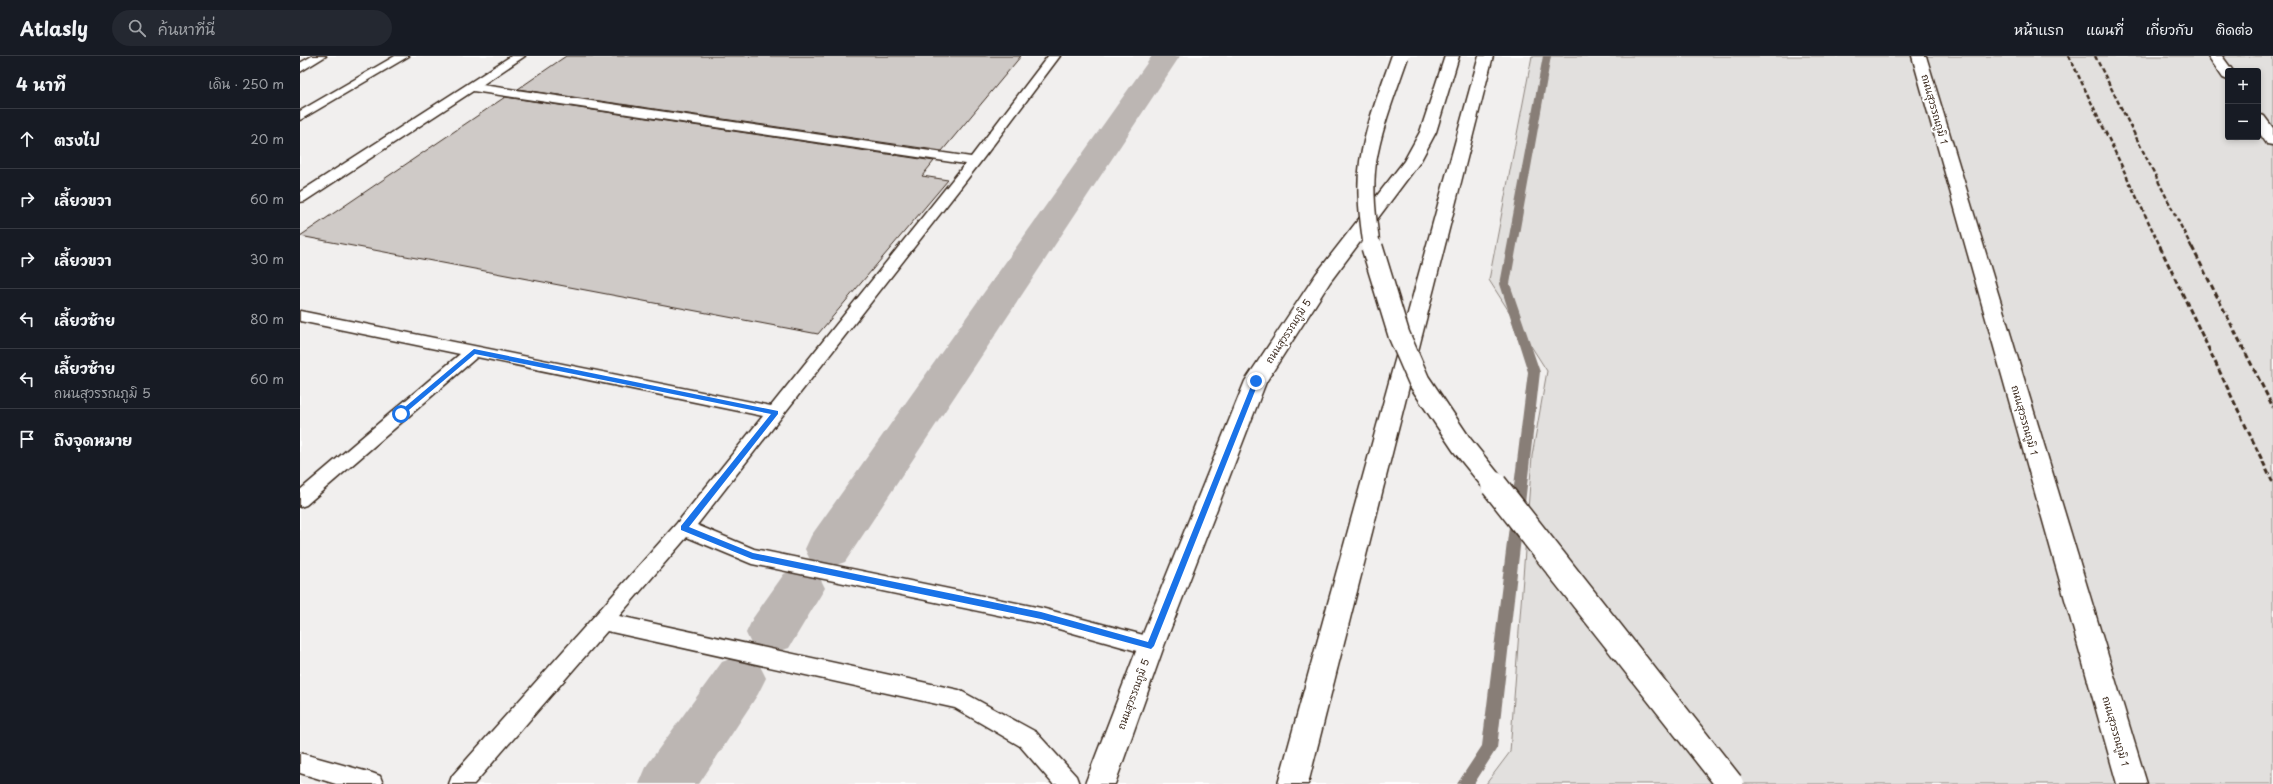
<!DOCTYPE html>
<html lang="th">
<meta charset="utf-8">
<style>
:root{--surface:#171b24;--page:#242831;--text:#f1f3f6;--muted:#9ea1a6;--line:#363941}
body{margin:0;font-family:"Playpen Sans","Playpen Sans Thai",sans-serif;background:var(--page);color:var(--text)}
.controls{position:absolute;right:12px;top:12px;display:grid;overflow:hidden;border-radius:4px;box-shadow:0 2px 6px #0003}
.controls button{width:36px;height:36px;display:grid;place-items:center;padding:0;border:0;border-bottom:1px solid var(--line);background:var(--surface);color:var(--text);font:20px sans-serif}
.stop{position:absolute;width:12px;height:12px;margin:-9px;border:3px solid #1a73e8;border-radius:50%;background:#fff}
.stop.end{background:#1a73e8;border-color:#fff;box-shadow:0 1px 4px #0008}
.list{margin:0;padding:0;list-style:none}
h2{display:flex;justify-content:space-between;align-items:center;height:52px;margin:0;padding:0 16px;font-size:17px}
h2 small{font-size:13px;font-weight:400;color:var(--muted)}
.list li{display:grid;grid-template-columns:26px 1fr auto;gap:12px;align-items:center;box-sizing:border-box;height:60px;padding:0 16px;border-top:1px solid var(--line)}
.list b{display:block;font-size:15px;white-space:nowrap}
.list p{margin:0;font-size:13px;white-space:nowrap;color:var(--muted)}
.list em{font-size:13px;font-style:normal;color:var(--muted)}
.icon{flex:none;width:22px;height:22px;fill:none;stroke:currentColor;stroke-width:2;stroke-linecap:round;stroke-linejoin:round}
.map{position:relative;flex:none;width:1973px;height:728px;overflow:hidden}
header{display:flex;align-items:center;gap:24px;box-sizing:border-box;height:56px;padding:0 20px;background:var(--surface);border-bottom:1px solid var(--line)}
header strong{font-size:19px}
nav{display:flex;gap:22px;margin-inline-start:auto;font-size:14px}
.search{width:280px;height:36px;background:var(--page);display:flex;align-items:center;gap:10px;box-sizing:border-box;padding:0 14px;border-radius:22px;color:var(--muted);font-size:15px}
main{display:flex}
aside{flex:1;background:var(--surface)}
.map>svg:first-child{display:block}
.built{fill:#f1efee;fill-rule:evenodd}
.green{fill:#e2e0de;stroke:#8e857e;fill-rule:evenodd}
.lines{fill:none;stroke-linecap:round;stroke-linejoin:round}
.stream{fill:#887e77;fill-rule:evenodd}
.canal{fill:#bcb6b3;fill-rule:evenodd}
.building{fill:#cfcac7;stroke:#3b2a1e}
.lane-casing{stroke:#3b2a1e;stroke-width:3}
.street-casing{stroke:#3b2a1e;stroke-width:3}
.highway-casing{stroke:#3b2a1e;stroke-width:3}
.lane{fill:#fff;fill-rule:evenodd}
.street{fill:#fff;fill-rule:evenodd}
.highway{fill:#fff;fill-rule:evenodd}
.rail-far1{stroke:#3b2a1e;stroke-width:2.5;stroke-dasharray:4.5 2.5;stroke-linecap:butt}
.rail{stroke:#3b2a1e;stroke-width:3;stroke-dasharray:5.5 3;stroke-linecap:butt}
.highway-bridge-far2-casing{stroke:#3b2a1e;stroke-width:19;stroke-linecap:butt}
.highway-bridge-far1-casing{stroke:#3b2a1e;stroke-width:24;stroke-linecap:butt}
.highway-bridge-casing{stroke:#3b2a1e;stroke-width:29;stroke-linecap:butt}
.highway-bridge-far2{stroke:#fff;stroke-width:16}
.highway-bridge-far1{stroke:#fff;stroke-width:21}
.highway-bridge{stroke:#fff;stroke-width:26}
.route{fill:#1a73e8}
.labels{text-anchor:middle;stroke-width:4;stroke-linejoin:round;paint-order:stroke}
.street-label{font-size:10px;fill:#3b2a1e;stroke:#fff}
</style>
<header>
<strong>Atlasly</strong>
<div class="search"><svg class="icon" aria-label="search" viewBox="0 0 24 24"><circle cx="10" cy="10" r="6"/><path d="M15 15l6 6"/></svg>ค้นหาที่นี่</div>
<nav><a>หน้าแรก</a><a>แผนที่</a><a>เกี่ยวกับ</a><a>ติดต่อ</a></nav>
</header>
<main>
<aside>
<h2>4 นาที<small>เดิน · 250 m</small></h2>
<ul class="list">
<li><svg class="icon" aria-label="ahead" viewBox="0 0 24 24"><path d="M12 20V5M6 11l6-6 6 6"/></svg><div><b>ตรงไป</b></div><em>20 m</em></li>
<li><svg class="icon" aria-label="right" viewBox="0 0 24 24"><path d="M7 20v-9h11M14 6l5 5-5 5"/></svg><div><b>เลี้ยวขวา</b></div><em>60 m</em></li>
<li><svg class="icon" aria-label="right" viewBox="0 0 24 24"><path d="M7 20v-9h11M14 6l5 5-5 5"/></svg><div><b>เลี้ยวขวา</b></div><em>30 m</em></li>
<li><svg class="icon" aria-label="left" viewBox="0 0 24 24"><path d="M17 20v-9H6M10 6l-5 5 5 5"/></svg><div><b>เลี้ยวซ้าย</b></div><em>80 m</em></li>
<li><svg class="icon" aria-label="left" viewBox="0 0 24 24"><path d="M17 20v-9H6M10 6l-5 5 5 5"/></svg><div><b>เลี้ยวซ้าย</b><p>ถนนสุวรรณภูมิ 5</p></div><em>60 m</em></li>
<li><svg class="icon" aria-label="arrive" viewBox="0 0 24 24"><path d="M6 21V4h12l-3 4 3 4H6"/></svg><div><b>ถึงจุดหมาย</b></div></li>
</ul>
</aside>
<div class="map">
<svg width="1973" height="728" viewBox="0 0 1973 728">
<rect width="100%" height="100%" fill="#fff"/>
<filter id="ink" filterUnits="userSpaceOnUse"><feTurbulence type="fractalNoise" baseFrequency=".025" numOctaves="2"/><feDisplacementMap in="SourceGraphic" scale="8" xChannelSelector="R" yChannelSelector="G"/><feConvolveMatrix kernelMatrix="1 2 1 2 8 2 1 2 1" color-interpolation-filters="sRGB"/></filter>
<g filter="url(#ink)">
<path class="built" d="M0,0H1973V728H0ZM1928,15H1958V81H1928Z"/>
<path class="green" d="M1232,0H1973V728H1186L1210,696L1232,400L1247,315L1189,224ZM1928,15H1958V81H1928Z"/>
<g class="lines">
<path class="stream" d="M1243,0H1251L1210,228L1240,316L1197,692L1174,728H1157L1182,690L1228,316L1200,228Z"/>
<g class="canal">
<path d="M852,0H880L545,506L528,512L511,506L505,493L511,480Z"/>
<path d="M501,512L518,518L525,532L489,592L471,598L453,592L446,577L453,562L484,518Z"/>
<path d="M440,599L458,606L466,622L458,638L399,728H339L347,709L422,606Z"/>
</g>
</g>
<g class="building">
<path d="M266,0H721L642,95L218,33Z"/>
<path d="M205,41L634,105L622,120L648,124L518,278L0,180Z"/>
</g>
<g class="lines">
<g class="lane-casing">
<g id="lane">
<path d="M12,0H26L0,16V7Z"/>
<path d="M95,0H109L0,64V55Z"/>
<path d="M211,0H225L182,29L671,101L748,0H760L679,108L397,469L454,493L741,552L851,581L858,584L861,590L858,596L851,599L741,568L452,508L387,481L319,560L659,634L736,676L776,720L779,728H753L720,690L655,652L307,575L174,728H149L152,720L377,467L463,360L177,301L6,449L0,451V434L160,298L0,265V255L471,350L665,108L173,35L5,145L0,146V136Z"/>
<path d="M0,697L72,717L80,720L83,728H36L0,717Z"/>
</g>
</g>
<g class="street-casing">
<g id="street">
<path d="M1145,0H1159L1136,76L1120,106L1030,226L966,326L864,590L815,728H785L838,590L945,325L1016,218L1104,105L1120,76Z"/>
<path d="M1179,0H1193L1008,728H978Z"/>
</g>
</g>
<g class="highway-casing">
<g id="highway">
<path d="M1612,0H1626L1847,728H1817Z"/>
<path d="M1908,0H1922L1933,15H1928V24L1923,22Z"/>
<path d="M1958,58L1964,60L1973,72V89L1967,88L1958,75Z"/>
</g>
</g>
<use href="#lane" class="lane"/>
<use href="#street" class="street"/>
<use href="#highway" class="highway"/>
<g class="rail-far1">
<path d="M1769,0L1861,192"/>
<path d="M1795,0L1892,192"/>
</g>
<g class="rail">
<path d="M1860,191L1973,427"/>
<path d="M1892,191L1973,351"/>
</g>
<g class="highway-bridge-far2-casing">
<path id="highway-bridge-far2" d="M1072,192C1068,164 1064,134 1068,106C1074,69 1088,35 1100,0"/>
</g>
<g class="highway-bridge-far1-casing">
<path id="highway-bridge-far1" d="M1072,191L1099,279L1119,325L1162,389L1195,430"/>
</g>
<g class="highway-bridge-casing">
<path id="highway-bridge" d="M1194,429L1430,728"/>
</g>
<use href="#highway-bridge-far2" class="highway-bridge-far2"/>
<use href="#highway-bridge-far1" class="highway-bridge-far1"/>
<use href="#highway-bridge" class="highway-bridge"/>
</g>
</g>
<path class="route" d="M174,293L478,355V358L389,471L453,497L741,556L848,586L953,325L956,323L959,325L854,590L851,593L741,563L452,503L381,474V470L471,358L175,298L103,359H99V356Z"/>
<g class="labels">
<g class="street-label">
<text transform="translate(1635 53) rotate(74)" y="4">ถนนสุวรรณภูมิ 1</text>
<text transform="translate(988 275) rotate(-57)" y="4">ถนนสุวรรณภูมิ 5</text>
<text transform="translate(1725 364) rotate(74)" y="4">ถนนสุวรรณภูมิ 1</text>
<text transform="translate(833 638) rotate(-70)" y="4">ถนนสุวรรณภูมิ 5</text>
<text transform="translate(1816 675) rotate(74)" y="4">ถนนสุวรรณภูมิ 1</text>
</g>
</g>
</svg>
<div class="controls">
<button>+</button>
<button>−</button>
</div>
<div class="stop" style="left:101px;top:358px"></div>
<div class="stop end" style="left:956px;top:325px"></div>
</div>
</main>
